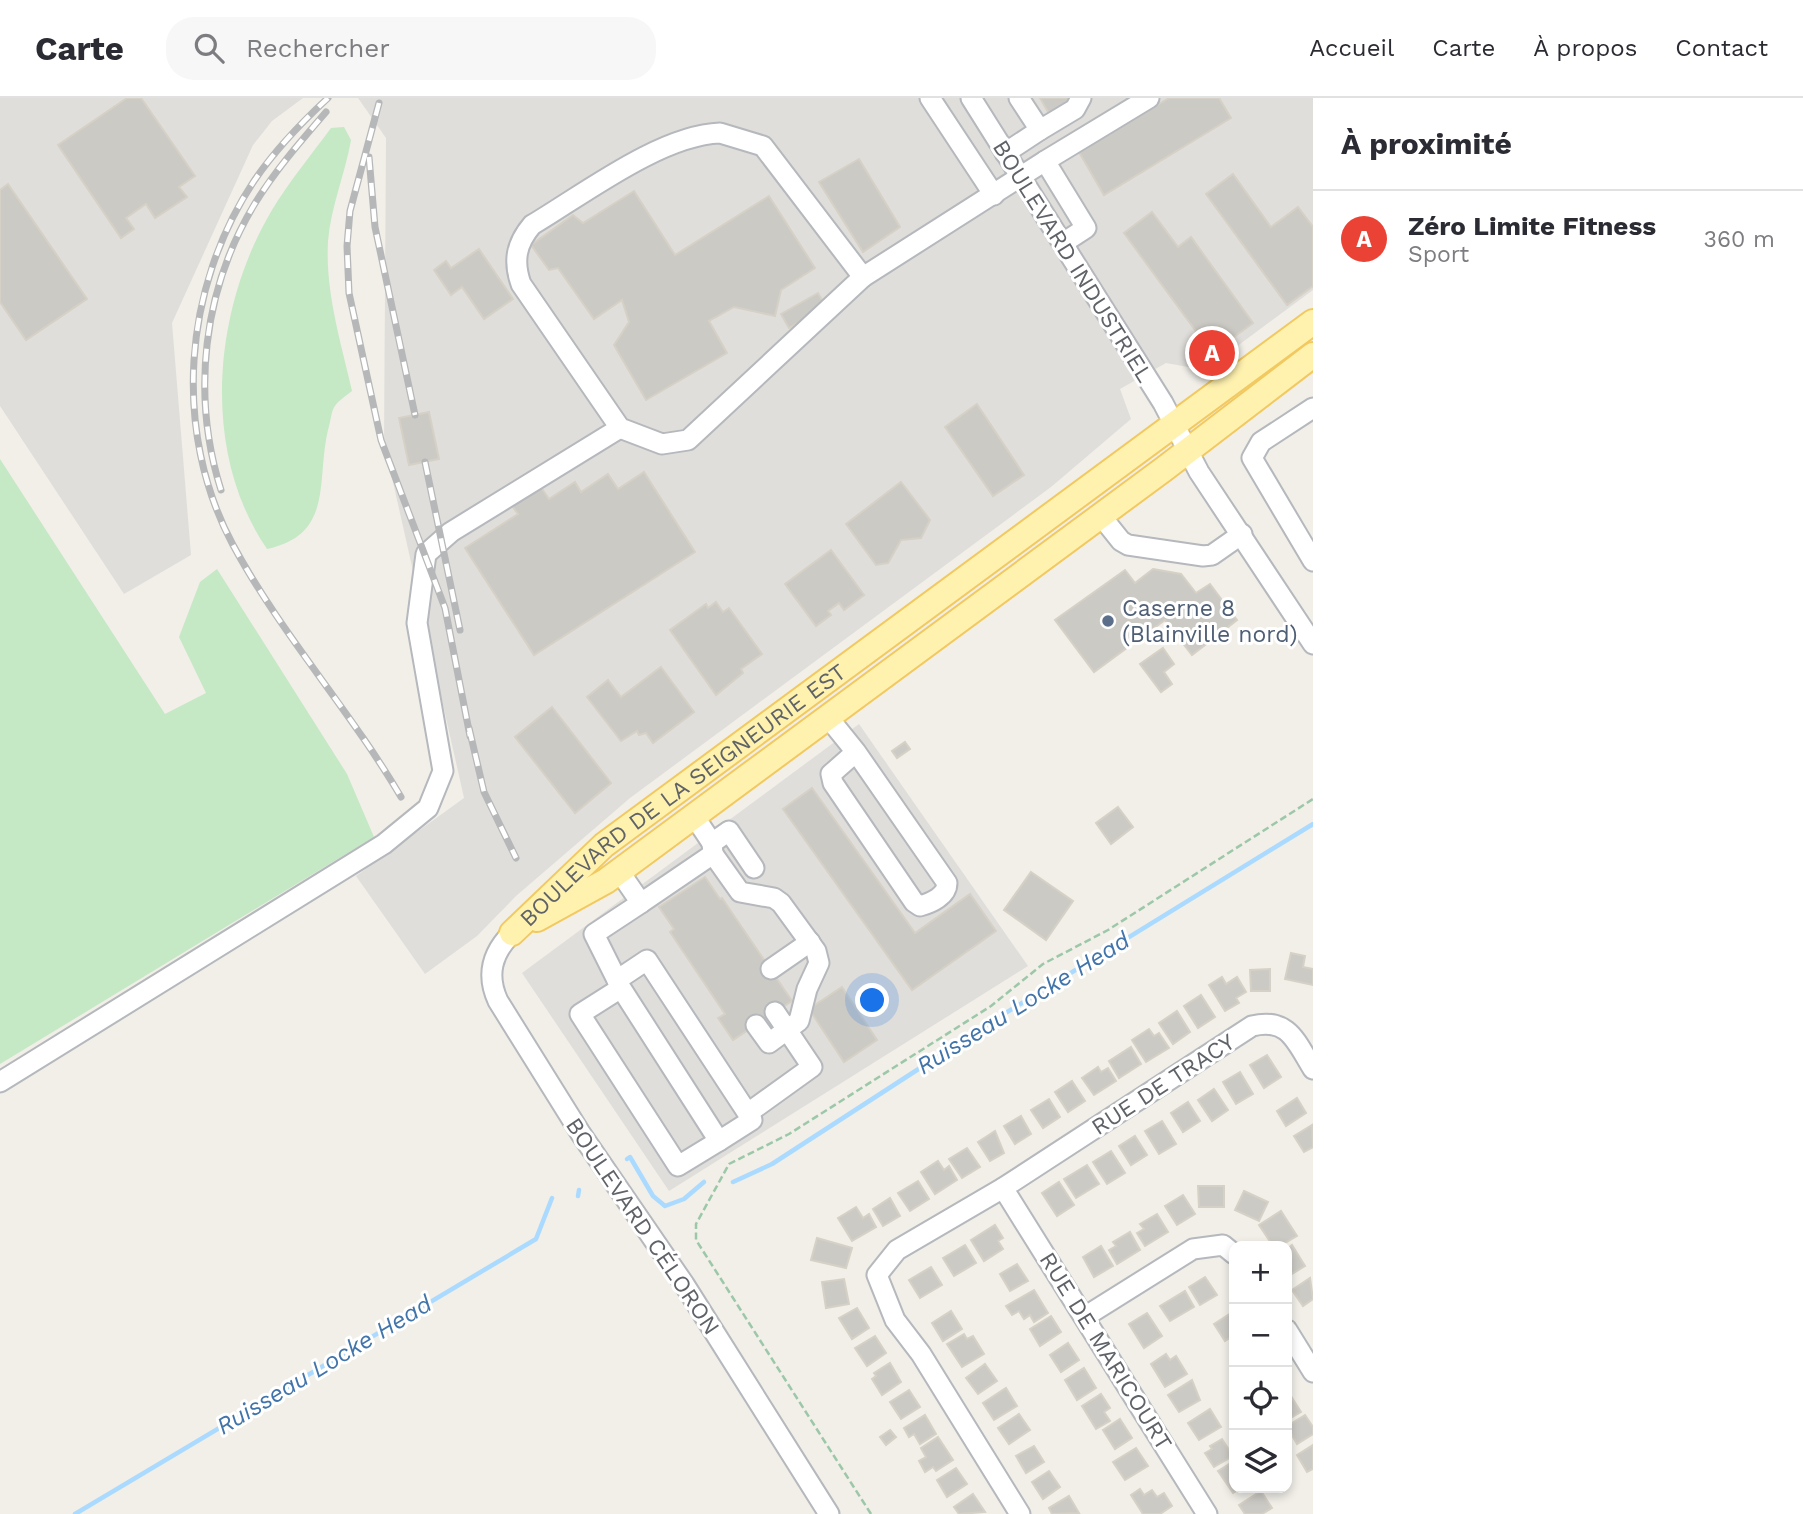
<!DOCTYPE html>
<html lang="fr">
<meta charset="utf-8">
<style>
:root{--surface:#fff;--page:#f7f7f7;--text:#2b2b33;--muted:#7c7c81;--line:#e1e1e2;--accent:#ea4335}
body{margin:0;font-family:"Work Sans",sans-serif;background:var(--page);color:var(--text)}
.controls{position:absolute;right:21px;bottom:21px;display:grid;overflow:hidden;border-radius:14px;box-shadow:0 4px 10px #0003}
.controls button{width:63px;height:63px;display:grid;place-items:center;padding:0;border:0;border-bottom:2px solid var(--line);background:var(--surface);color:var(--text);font:35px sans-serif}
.you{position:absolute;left:873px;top:903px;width:24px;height:24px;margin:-18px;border:5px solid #fff;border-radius:50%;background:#1a73e8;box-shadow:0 0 0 10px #1a73e833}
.badge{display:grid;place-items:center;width:46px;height:46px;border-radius:50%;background:var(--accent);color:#fff;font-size:23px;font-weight:700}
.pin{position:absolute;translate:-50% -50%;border:4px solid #fff;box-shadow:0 2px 7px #0006}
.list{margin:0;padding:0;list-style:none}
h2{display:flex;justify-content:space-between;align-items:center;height:91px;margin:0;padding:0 28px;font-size:30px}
h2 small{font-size:23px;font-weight:400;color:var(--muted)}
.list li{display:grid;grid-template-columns:46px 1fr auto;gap:21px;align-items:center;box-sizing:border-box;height:98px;padding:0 28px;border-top:2px solid var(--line)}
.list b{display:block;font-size:26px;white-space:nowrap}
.list p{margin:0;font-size:23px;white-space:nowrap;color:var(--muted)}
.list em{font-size:23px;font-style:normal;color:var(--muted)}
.icon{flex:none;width:38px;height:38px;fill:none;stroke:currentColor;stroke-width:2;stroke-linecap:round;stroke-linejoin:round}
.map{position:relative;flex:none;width:1313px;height:1416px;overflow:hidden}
header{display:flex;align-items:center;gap:42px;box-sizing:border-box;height:98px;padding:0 35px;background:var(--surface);border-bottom:2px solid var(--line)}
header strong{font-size:33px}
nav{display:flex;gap:38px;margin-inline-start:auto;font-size:24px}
.search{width:490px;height:63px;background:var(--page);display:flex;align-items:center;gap:18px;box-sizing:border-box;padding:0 24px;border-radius:28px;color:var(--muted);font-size:26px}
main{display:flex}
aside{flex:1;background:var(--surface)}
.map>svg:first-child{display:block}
.industrial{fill:#e0deda}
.green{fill:#c5e8c5}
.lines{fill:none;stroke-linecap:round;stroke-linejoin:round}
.stream{stroke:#aadaff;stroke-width:4.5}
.building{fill:#cccac5;stroke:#d6d1c6;stroke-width:2}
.minor-casing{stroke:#b5b8bc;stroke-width:23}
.major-casing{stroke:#f2c960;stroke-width:28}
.path{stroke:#9cc7a9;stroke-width:2.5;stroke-dasharray:7 3.5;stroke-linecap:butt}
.minor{stroke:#fff;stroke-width:19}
.major{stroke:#fff2af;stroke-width:24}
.rail-casing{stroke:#b6b7b8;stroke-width:7}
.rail{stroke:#fff;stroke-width:4.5;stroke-dasharray:13;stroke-linecap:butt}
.service-dot{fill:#5c6f8a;stroke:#fff;stroke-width:2.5}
.labels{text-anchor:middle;stroke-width:6;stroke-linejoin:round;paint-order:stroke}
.street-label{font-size:23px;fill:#5f6368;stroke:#fff}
.service-label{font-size:23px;fill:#4e5e75;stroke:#fff;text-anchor:start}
.water-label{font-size:24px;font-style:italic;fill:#4174aa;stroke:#fff}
</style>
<header>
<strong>Carte</strong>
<div class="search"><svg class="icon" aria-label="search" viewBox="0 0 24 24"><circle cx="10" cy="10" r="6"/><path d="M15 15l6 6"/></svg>Rechercher</div>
<nav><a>Accueil</a><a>Carte</a><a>À propos</a><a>Contact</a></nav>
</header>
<main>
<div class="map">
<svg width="1313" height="1416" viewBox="0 0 1313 1416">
<rect width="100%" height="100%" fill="#f1efe8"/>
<g class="industrial">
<path d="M0,0H303L272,23L253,47L172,225L191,457L124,496L0,308Z"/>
<path d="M358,0H1313V192L1205,272L1166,265L1120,291L1131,321L1051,389L630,700L516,798L477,838L425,876L356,778L464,700L384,344L386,40Z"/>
<path d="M859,626L1028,868L669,1093L522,875Z"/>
</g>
<g class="green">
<path d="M344,29L351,42C345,76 331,108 328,143C325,194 341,244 352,293C346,298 339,302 335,308C331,313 331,322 329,328C315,380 336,436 267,451C200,353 213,211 272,112C289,84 311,57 331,30Z"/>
<path d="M0,361L165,616L206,595L179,539L200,484L217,471L347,676L374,739L0,966Z"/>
</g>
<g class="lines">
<g class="stream">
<path d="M627,1061L630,1059L653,1098L665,1108L684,1101L704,1084"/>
<path d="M733,1084L772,1066L991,924L1313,726"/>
<path d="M578,1098L579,1092"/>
<path d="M75,1416L536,1141L552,1100"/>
</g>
</g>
<g class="building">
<path d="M127,0H141L195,78L179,89L187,99L155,120L146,106L126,120L134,131L121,140L58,47Z"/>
<path d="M1040,0H1067L1070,5L1050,17Z"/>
<path d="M1169,0H1219L1231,20L1104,97L1079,54Z"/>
<path d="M859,61L900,129L863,154L819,84Z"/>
<path d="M1233,76L1271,129L1298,109L1313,129V188L1287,207L1206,96Z"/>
<path d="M8,86L87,201L26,242L0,204V92Z"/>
<path d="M634,93L675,157L769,98L815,170L781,192L775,218L734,209L709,223L727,255L646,302L614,247L629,224L622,202L594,221L558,170L549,172L531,147L573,117L583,125Z"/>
<path d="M1152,114L1178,149L1191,139L1253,225L1212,255L1124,135Z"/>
<path d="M479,151L513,201L484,221L462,189L451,197L434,172L446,163L451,170Z"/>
<path d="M818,195L826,209L789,230L781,216Z"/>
<path d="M977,306L1024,377L993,398L945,329Z"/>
<path d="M429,314L439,361L409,367L399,320Z"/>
<path d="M644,374L695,454L534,557L465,450L518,416L509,404L538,385L549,401L575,384L581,394L608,376L618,391Z"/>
<path d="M901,384L930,422L921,440L901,442L888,465L876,467L846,426Z"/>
<path d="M831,452L864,497L844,512L839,505L828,513L831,517L816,528L785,486Z"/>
<path d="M1153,471L1181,476L1196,495L1210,486L1237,522L1192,557L1165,522L1094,574L1055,522L1125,472L1135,485Z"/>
<path d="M716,504L723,514L729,510L762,556L741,571L743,575L716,597L670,532L706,506L708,510Z"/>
<path d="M1163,550L1174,566L1164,574L1172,586L1161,594L1140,566Z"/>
<path d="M661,569L694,614L653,645L646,635L639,637L637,633L621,643L587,599L608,582L621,599Z"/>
<path d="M552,609L611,685L575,715L515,639Z"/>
<path d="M905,644L910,651L897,660L892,653Z"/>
<path d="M812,690L915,835L970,796L996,833L912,892L783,711Z"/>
<path d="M1118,709L1133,729L1111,746L1096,725Z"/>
<path d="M1031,774L1073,803L1046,842L1004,812Z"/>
<path d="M705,779L720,801L722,800L792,903L733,942L718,920L725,916L670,834L674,831L659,809Z"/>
<path d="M1291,855L1305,858L1303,869L1313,871V887L1285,881Z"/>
<path d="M1270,871V893H1251L1250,872Z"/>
<path d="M1222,879L1226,886L1237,879L1246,894L1236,900L1239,905L1225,913L1209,887Z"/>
<path d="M842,889L877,942L844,964L809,911Z"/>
<path d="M1201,897L1215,919L1198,930L1184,908Z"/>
<path d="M1177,913L1190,934L1173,946L1159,925Z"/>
<path d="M1149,931L1154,938L1159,935L1169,950L1146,964L1132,942Z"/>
<path d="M1131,949L1141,966L1119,980L1109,963Z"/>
<path d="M1267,957L1281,979L1264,990L1250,967Z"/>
<path d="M1098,969L1101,974L1108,970L1116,983L1094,997L1082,980Z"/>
<path d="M1240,974L1253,996L1236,1006L1223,984Z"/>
<path d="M1072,983L1085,1003L1068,1014L1055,994Z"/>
<path d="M1214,991L1228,1012L1212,1023L1198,1002Z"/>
<path d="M1297,1000L1306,1015L1286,1028L1277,1013Z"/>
<path d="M1049,1001L1060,1019L1043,1030L1031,1012Z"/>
<path d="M1188,1004L1200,1023L1183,1034L1171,1015Z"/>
<path d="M1021,1018L1031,1036L1015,1046L1004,1028Z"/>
<path d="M1162,1023L1176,1046L1159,1056L1145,1033Z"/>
<path d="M1312,1027L1313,1049L1304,1054L1294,1038Z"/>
<path d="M995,1033L1004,1055L990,1063L978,1044Z"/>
<path d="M1135,1038L1147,1057L1131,1067L1119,1048Z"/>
<path d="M967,1050L980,1069L962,1080L949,1061Z"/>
<path d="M1111,1053L1125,1075L1107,1086L1093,1064Z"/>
<path d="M938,1063L944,1072L949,1068L957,1082L935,1096L921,1074Z"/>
<path d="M1087,1067L1099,1086L1076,1100L1064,1081Z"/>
<path d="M918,1083L929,1101L910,1113L898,1095Z"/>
<path d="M1059,1084L1074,1107L1057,1118L1042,1095Z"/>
<path d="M1198,1088H1224V1109H1199Z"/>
<path d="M1244,1093L1268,1104L1259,1123L1235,1112Z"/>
<path d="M1183,1097L1195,1116L1177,1127L1165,1108Z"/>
<path d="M890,1100L900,1118L883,1128L873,1111Z"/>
<path d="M856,1109L863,1120L869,1116L876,1129L852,1143L838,1120Z"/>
<path d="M1281,1113L1297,1138L1280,1148H1273L1259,1127Z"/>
<path d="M1157,1116L1168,1134L1145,1148L1137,1135L1144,1131L1140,1126Z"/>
<path d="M995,1127L1003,1140L998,1143L1003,1151L984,1163L971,1142Z"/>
<path d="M1130,1134L1140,1152L1117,1166L1109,1152L1116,1148L1113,1144Z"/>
<path d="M817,1140L852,1150L846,1170L811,1162Z"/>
<path d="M965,1147L976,1165L954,1178L943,1160Z"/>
<path d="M1292,1147L1305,1168L1287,1179V1151Z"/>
<path d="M1101,1148L1113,1168L1094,1179L1083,1159Z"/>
<path d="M1017,1166L1028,1183L1010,1193L1000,1176Z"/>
<path d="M931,1169L942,1187L920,1200L909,1182Z"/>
<path d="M1205,1179L1217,1197L1200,1207L1189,1189Z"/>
<path d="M1310,1180L1313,1201L1303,1208L1292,1192Z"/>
<path d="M844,1181L849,1206L826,1210L822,1184Z"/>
<path d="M1034,1192L1048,1215L1034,1224L1030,1217L1024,1221L1019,1213L1012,1217L1006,1208Z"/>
<path d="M1185,1193L1194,1209L1170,1223L1160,1208Z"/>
<path d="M857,1210L869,1230L852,1241L839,1220Z"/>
<path d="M951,1213L962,1231L943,1243L932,1225Z"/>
<path d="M1234,1213V1237L1225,1243L1214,1226Z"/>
<path d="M1147,1215L1162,1238L1144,1250L1129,1226Z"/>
<path d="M1051,1218L1061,1234L1040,1248L1030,1231Z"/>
<path d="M964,1236L967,1241L973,1238L984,1256L962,1269L947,1246Z"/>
<path d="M875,1238L886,1255L867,1268L855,1250Z"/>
<path d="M1068,1245L1079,1262L1061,1274L1050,1257Z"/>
<path d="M1166,1256L1170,1262L1176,1258L1187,1276L1165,1289L1151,1266Z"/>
<path d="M890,1265L901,1284L882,1297L872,1281L876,1278L874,1275Z"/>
<path d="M985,1266L997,1283L978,1296L966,1280Z"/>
<path d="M1084,1270L1096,1290L1077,1302L1065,1282Z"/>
<path d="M1192,1282L1200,1302L1179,1314L1168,1297Z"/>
<path d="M1006,1290L1017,1308L994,1322L983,1305Z"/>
<path d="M909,1292L920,1309L901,1321L890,1304Z"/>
<path d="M1287,1292L1301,1314L1287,1322Z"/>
<path d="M1101,1296L1110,1310L1104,1314L1110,1323L1096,1331L1082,1308Z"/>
<path d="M1210,1311L1221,1329L1199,1342L1188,1325Z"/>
<path d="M1019,1316L1030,1332L1009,1346L998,1330Z"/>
<path d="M925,1317L936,1336L920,1346L914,1336L909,1339L904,1330Z"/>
<path d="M1305,1317L1313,1329V1336L1297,1346L1287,1328Z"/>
<path d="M1120,1321L1132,1340L1115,1351L1103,1332Z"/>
<path d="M890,1332L896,1339L886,1347L880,1339Z"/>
<path d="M938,1339L953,1362L936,1373L933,1369L925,1374L919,1363L926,1359L921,1350Z"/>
<path d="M1222,1341L1233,1358L1214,1369L1205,1355L1212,1351L1210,1348Z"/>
<path d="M1313,1347V1371L1307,1374L1297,1357Z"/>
<path d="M1034,1348L1044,1364L1026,1375L1016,1358Z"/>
<path d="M1136,1350L1148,1368L1125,1382L1113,1364Z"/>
<path d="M1234,1363V1390H1241L1233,1395L1218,1373Z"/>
<path d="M956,1370L967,1386L947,1399L937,1382Z"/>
<path d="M1049,1373L1060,1389L1043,1401L1032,1384Z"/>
<path d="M1140,1391L1144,1397L1152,1392L1157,1399L1164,1395L1172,1408L1160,1416H1143L1131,1397Z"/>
<path d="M1261,1393L1272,1410L1262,1416H1245L1239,1407Z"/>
<path d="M973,1396L985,1414L959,1416L954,1409Z"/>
<path d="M1069,1398L1079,1415L1052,1416L1049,1410Z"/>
</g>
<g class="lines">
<g class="minor-casing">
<g id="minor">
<path d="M930,0L994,97"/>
<path d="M971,0L1163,305L1199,374L1313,546"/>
<path d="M1040,32L1075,11L1081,0"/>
<path d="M720,35L763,48L863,179L688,342L662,346L620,330L521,186C513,163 516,146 532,127C584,96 661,37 720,35Z"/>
<path d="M1005,55L1040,32L1019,0"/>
<path d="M1045,63L1149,0"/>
<path d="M863,179L1045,63L1086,130L1063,145"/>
<path d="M1313,310L1261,344L1252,360L1313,463"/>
<path d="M1101,418L1121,443L1128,447L1203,458L1212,457L1242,436"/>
<path d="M835,628L856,654L831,676L833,685L914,804L920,808C931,805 947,798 947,785L856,654"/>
<path d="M694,718L712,745L729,733L754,770"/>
<path d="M713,756L740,794L774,800L781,805L816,853L819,865L807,891L799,923L769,945L756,927"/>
<path d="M619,773L641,805L713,756L712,745"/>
<path d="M512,835C492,855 486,877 498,903L581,1036L684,1186L829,1416"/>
<path d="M771,871L810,844"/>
<path d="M617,882L647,862L752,1022L719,1043"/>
<path d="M621,890L580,916L678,1068L719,1043L621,890L594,836L641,805"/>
<path d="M0,984L384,746L428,710L443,673L417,525L426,456L451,434L620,330"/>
<path d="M748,1015L812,969L775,914"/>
<path d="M1003,1090L1207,1416"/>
<path d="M1086,1218L1193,1151L1223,1147L1234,1156"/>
<path d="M1287,1232L1313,1274"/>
<path d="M1020,1416L921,1256L895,1222L877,1177L897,1152L1003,1090L1252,928C1289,919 1296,944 1313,971"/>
</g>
</g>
<g class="major-casing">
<g id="major">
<path d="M537,821L606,783L1164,371L1313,257"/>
<path id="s1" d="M512,835L604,747L1313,224"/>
</g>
</g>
<path class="path" d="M871,1416L696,1142V1126L729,1066L789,1036L991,908L1043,866L1108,832L1313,701"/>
<use href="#minor" class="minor"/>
<use href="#major" class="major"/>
<g class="rail-casing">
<g id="rail">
<path d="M328,0C301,25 275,52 254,83C183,190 172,333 233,447C281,536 350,612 401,699"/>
<path d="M379,5L350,113L347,148L349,195L381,342L445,510L470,638"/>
<path d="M369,59L375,129L415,317"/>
<path d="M425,364L460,532"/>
<path d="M221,392C191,297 203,192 254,107C274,74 300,44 326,14"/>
<path d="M469,630L484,694L516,760"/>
</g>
</g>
<use href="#rail" class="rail"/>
</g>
<circle class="service-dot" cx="1108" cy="523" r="7"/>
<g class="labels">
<g class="street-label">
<text transform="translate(1073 163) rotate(58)" y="8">BOULEVARD INDUSTRIEL</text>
<text dy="8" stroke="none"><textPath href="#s1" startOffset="220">BOULEVARD DE LA SEIGNEURIE EST</textPath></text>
<text transform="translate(1163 986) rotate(-33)" y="8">RUE DE TRACY</text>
<text transform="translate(643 1128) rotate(56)" y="8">BOULEVARD CÉLORON</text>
<text transform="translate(1106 1253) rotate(58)" y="8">RUE DE MARICOURT</text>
</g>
<g class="service-label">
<text x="1122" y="518">Caserne 8<tspan x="1122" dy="26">(Blainville nord)</tspan></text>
</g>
<g class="water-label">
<text transform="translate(1023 905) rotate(-32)" y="8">Ruisseau Locke Head</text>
<text transform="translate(324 1267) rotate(-31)" y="8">Ruisseau Locke Head</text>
</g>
</g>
</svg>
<div class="controls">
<button>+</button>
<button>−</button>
<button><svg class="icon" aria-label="locate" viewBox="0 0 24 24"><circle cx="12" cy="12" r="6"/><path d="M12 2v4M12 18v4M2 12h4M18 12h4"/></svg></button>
<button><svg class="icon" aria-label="layers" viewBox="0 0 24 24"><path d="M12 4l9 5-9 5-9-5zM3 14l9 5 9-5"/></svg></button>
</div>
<div class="you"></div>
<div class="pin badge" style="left:1212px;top:255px">A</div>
</div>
<aside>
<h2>À proximité<small></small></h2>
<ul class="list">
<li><span class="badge">A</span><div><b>Zéro Limite Fitness</b><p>Sport</p></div><em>360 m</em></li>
</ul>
</aside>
</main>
